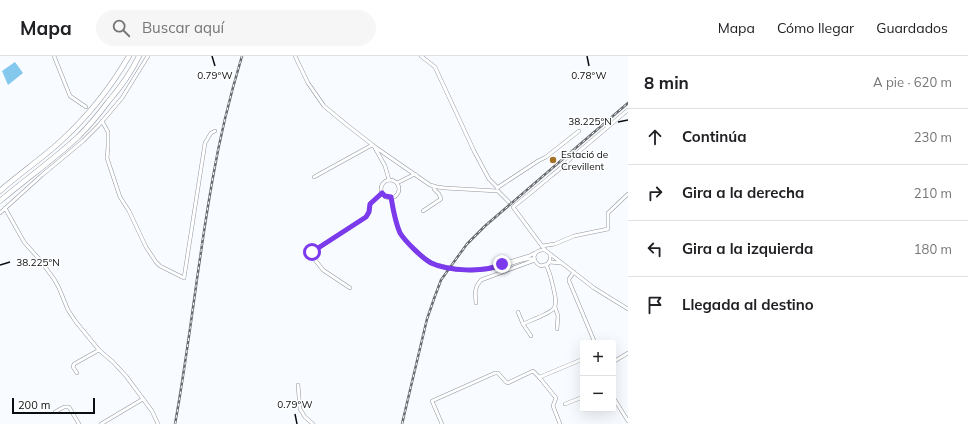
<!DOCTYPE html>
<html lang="es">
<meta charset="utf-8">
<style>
:root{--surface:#fff;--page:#f6f6f6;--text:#202124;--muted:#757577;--line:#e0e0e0}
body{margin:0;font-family:Mulish,sans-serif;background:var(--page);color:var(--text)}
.controls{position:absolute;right:12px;bottom:12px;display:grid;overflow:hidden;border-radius:4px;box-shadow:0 4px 16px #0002}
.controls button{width:36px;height:36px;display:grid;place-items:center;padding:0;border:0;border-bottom:1px solid var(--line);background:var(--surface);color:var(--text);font:20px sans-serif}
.scale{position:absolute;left:12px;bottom:10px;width:83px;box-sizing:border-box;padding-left:4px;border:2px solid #0c0f11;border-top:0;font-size:11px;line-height:14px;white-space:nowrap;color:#0c0f11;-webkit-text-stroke:3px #fff;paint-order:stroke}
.stop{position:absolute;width:12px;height:12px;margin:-9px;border:3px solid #7c3aed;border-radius:50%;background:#fff}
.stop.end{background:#7c3aed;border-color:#fff;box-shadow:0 1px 4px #0008}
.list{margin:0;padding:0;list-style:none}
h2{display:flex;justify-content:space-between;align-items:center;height:52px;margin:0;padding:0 16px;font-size:17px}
h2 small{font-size:13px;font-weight:400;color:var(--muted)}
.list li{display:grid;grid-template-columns:26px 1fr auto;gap:12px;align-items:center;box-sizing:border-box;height:56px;padding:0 16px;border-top:1px solid var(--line)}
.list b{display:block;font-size:15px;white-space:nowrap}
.list em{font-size:13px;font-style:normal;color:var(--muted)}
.icon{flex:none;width:22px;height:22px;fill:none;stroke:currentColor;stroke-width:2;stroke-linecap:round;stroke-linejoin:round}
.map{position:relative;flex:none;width:628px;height:368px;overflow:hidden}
header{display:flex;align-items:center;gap:24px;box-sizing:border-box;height:56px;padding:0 20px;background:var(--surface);border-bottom:1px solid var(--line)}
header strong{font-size:19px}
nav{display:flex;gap:22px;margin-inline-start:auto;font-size:14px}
.search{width:280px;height:36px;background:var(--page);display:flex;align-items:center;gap:10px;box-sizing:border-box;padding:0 14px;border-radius:22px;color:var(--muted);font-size:15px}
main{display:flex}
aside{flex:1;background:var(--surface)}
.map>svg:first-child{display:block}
.water{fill:#84c8ee}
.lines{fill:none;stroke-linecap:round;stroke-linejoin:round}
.minor-casing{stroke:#91979f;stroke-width:4}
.highway-casing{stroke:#91979f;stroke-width:5.5}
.minor{stroke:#fff;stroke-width:3}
.highway{stroke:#fff;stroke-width:4.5}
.rail-casing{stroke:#686b6e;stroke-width:2.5}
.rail{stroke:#fff;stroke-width:1;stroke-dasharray:3;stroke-linecap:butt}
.minor-bridge-casing{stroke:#91979f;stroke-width:4;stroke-linecap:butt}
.minor-bridge{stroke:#fff;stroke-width:3}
.route{stroke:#7c3aed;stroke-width:5}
.ticks{fill:none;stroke:#0c0f11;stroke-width:1.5}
.poi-dot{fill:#a37127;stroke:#fff;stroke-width:1.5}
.labels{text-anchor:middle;stroke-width:3;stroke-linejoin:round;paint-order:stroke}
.poi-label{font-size:10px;fill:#0c0f11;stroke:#fff;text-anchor:start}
.ticks-label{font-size:10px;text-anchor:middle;fill:#0c0f11;stroke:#fff;stroke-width:3;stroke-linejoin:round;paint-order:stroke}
</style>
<header>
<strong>Mapa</strong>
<div class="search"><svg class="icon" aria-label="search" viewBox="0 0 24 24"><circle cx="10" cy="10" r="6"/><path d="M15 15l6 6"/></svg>Buscar aquí</div>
<nav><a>Mapa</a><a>Cómo llegar</a><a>Guardados</a></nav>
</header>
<main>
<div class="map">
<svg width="628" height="368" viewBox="0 0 628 368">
<rect width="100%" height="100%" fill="#f8fbff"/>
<path class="water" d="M15,6L23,17L8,29L2,15Z"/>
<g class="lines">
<g class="minor-casing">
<g id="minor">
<path d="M54,0L70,40L86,51"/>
<path d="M295,0L308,27L324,50L347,69L374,90L385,110L389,124"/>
<path d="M421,0L435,11L474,95L489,123L498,132"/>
<path d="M628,54L570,103C564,110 557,115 551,120C538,131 526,141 513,151L545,194L594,232L628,253"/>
<path d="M102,65L108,76V91L107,102L120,141L129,155L146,191L156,206L160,210L184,222L205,87L211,77L215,75"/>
<path d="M375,91L430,129L437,131L445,132L498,135L509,146"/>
<path d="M314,121L372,89"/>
<circle cx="390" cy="133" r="9"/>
<path d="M397,127L415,118"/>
<path d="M497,132L538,105L546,101L579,75"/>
<path d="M391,141C393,153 395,168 401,178C409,190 424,204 437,209"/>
<path d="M5,152L24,186L40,204L54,223L59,232L68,254L76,266L99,294L113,306L126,320L152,355L158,368"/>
<path d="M423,155L441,143L439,138L434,133V130"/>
<path d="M0,157L42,119L83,85L99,69L122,42L148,0"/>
<path d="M542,190L555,188L574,180L608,173V157L628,138"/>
<path d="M545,194C533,193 530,205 541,210L548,208L550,204V199"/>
<path d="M549,206L561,207"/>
<path d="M502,208L529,200L535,197"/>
<path d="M455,213C467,216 492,213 504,210C514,207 525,201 534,203"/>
<path d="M574,216L569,223V225L595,287"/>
<path d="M350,232L323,214L312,200V196L355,168L366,161L369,156L370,148L382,137"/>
<path d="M476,247C475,237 474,232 481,224L535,204"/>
<path d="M555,251L558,260L557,273"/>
<path d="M518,256L523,268"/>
<path d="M531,280L523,268C529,265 552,257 554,252C558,246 554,237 553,230C551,223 550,216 546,209"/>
<path d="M613,306L628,297"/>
<path d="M77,317L73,311L74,308L99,294"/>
<path d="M539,321L556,342L553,350L560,368"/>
<path d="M298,329L300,353L305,361L313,368"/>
<path d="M613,341L628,365"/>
<path d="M565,348L583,341"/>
<path d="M55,356L64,351H69L79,368"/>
<path d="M101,368L143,343"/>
<path d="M442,368L432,345L495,317H498L506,326L508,327L533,315L539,321H540L583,303"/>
</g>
</g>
<g class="highway-casing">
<g id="highway">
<path d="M0,135C20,117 43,102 62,84C89,59 111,31 129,0"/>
<path d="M0,145C26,123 53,104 78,81C89,70 99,58 108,46C120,32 131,17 139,0"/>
</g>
</g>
<use href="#minor" class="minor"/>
<use href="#highway" class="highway"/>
<g class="rail-casing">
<g id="rail">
<path d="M175,368C190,286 198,203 213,121C220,80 230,40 242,0"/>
<path d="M402,368L427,263L435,240L441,224L456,203L467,188L485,170L628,47"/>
</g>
</g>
<use href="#rail" class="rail"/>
<g class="minor-bridge-casing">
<path id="minor-bridge" d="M437,209L455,213"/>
</g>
<use href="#minor-bridge" class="minor-bridge"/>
</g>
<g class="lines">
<path class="route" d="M312,196L366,161L369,156L370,148L382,137L385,140L391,141C393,153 395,166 400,177C405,185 422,202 431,207C448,215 485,217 502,208"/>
</g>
<path class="ticks" d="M212,0L215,10M587,0L589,10M618,66L628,64M0,209L10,206M295,358L297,368"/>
<circle class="poi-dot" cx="553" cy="104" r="4"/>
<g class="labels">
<g class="poi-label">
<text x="561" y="102">Estació de<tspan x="561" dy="12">Crevillent</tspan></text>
</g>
</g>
<g class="ticks-label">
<text x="215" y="23">0.79°W</text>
<text x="589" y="23">0.78°W</text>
<text x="590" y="69">38.225°N</text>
<text x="38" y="210">38.225°N</text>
<text x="295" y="352">0.79°W</text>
</g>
</svg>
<div class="controls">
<button>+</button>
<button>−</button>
</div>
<div class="scale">200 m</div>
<div class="stop" style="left:312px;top:196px"></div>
<div class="stop end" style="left:502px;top:208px"></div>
</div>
<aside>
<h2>8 min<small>A pie · 620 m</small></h2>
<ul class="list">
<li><svg class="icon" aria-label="ahead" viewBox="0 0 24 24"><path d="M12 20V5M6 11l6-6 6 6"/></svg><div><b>Continúa</b></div><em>230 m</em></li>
<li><svg class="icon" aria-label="right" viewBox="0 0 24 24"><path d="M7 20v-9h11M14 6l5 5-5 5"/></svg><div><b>Gira a la derecha</b></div><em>210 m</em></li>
<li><svg class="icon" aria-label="left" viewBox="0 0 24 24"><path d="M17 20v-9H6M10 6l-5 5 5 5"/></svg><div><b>Gira a la izquierda</b></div><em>180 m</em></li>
<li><svg class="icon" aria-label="arrive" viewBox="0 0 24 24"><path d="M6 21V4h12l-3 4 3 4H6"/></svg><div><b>Llegada al destino</b></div></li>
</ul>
</aside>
</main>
